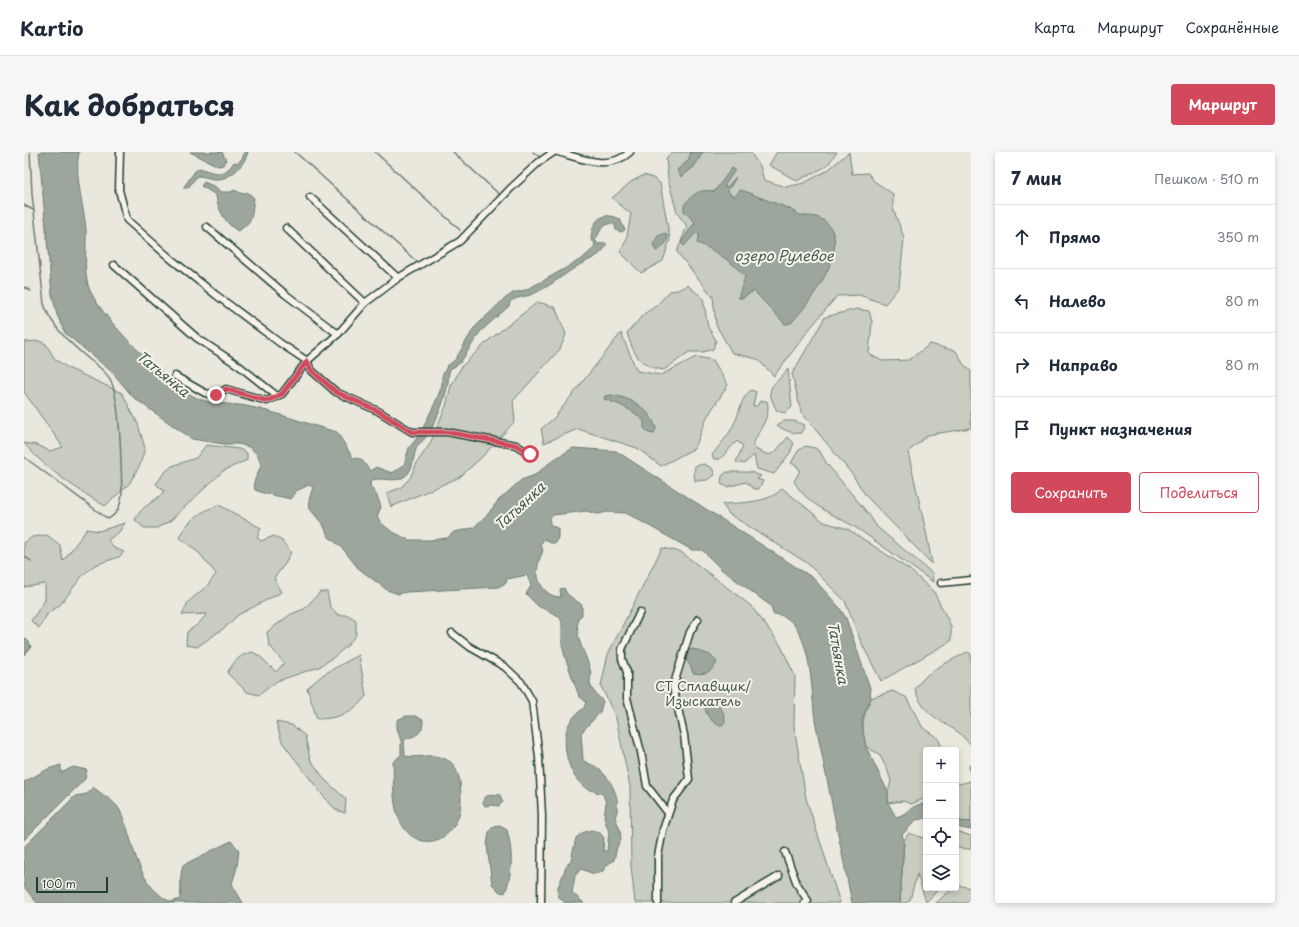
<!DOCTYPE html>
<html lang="ru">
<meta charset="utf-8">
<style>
:root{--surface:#fff;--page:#f6f6f7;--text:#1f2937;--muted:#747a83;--line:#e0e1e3;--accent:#d1495b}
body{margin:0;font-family:"Playpen Sans",sans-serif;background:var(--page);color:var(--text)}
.controls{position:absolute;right:12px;bottom:12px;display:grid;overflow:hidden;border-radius:4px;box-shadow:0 2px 6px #0003}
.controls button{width:36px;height:36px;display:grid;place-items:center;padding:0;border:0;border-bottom:1px solid var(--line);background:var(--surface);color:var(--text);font:20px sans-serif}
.scale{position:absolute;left:12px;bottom:10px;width:72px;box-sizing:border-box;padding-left:4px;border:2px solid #1f3d34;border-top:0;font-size:11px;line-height:14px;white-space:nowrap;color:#1f3d34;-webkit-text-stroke:3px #f7f3e8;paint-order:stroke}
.stop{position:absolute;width:12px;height:12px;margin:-9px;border:3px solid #d1495b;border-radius:50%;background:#fff}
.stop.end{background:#d1495b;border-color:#fff;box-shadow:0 1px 4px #0008}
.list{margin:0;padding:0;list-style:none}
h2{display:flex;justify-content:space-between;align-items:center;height:52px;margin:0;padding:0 16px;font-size:17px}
h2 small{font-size:13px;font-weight:400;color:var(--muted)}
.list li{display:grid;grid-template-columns:26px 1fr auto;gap:12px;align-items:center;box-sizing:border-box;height:64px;padding:0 16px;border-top:1px solid var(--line)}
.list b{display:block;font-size:15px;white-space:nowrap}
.list em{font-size:13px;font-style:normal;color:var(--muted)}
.actions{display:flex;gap:8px;padding:12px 16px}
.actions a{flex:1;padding:9px 0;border:1px solid var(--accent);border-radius:4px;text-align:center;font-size:14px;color:var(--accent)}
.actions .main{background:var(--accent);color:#fff}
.icon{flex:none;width:22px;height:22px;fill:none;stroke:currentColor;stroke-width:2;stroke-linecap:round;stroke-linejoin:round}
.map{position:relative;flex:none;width:947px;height:751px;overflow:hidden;border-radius:4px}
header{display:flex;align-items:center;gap:24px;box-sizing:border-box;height:56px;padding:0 20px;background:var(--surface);border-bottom:1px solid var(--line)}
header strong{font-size:19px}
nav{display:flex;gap:22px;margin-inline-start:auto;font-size:14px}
.intro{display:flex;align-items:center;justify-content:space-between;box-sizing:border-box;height:96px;padding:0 24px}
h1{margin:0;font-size:28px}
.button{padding:10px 18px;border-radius:4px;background:var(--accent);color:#fff;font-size:14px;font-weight:700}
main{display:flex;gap:24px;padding:0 24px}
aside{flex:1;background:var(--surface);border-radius:4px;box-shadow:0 2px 6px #0003}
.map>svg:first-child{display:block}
.green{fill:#c8ccc1;stroke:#74847a}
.water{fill:#9ca69c;stroke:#6a7c72}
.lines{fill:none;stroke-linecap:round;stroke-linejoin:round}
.stream{stroke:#6a7c72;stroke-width:1.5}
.minor-casing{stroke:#1f3d34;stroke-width:9}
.minor{stroke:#f7f3e8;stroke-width:6}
.route{stroke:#d1495b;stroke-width:5}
.labels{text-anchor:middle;stroke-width:4;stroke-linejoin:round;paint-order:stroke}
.park-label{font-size:13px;fill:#415a50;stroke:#f7f3e8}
.water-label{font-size:14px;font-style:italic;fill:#445c53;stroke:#f7f3e8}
</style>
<header>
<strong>Kartio</strong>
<nav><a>Карта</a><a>Маршрут</a><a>Сохранённые</a></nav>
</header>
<div class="intro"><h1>Как добраться</h1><a class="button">Маршрут</a></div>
<main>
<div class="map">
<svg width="947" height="751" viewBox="0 0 947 751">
<rect width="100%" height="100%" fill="#eae8dd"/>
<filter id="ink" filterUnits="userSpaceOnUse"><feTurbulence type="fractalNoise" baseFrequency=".025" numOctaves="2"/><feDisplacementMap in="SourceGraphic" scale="8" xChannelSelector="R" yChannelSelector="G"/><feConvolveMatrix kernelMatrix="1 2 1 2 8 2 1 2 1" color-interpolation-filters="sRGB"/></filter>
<g filter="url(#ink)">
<g class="green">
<path d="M648,0H726L736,14L740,28L762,35L780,31L804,18L825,0L828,22L844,21L850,29L869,42V56L880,86L875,135L861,152L835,143L813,144L787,175L750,224L733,207L708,201L692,173L689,145L653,100L663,74L653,61L644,27L642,6Z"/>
<path d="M753,0H813L803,14L773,29L745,13Z"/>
<path d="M620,23L629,26L636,31L646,87L639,109L617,121L596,100L602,89L607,62L588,46L607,30Z"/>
<path d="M663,133L679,146L684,175L692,188L689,197L679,200H665L640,218C615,214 610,203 603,181L620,162L632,154L646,139L654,138Z"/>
<path d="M514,150L531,155L542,182L536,197L489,249L491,269L461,302L436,325L367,355L363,341L376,336L386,326L394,309L406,292L422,254L427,234L438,214L465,188Z"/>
<path d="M833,157L845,159L848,170L845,202L858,209L885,208L906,192L932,199L940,213L947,219V276L904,283L884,300L903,384L908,412L842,344L828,322L777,260L768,222L801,165Z"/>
<path d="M597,181L613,219L637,223L672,205L689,208L704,233L683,265L671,296L637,314L613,296L554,277L520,291L517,277L530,266Z"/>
<path d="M15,189L22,192L31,207L44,216L98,241L114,272L121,296L116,313L105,332L81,354C54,338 19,315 0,291L13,293L26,299L39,295L0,240V190Z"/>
<path d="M764,217L768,255L761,261L753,259C740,233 747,238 764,217Z"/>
<path d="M727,238L732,240L729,254H733L736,249H743C748,265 733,279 729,294L731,297L745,303L751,300L764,285L770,291L766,301L750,322L733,317L730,303L720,312L712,310L719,294L713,289L696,307H690L688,303C695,294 705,283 710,272C716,261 716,246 727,238Z"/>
<path d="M760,269H770L781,273L777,281C769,282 759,278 753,273Z"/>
<path d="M182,293L215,297L223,301V308L199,319L146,369L133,376H120L111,368C118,352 130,352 140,339L132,332L140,321L148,314L172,306Z"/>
<path d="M781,294L791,296L796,300L803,312L846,364L853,375L908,421L909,430C885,413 861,396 837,379C815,364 782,354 770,329L776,319L773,314L767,311L774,299Z"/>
<path d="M680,312L688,316L691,323L683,328L671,329L670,321L671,314Z"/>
<path d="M703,320H727L737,324L733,327L739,329L735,337H730L722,330L703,335L697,332L698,324Z"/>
<path d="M758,336L800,370L824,377L886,418L910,440L927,474V489L857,529L837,490L821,449L783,411L705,362L698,352C714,351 748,351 758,336Z"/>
<path d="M195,353L237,376L233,386L237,389L250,384L258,389L267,400L261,412L250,426L258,440L214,463L203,474L173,495L162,493L163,480L174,472L183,462L158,463L164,450L183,434L192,422L176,402L155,385C164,368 177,359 195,353Z"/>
<path d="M101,371L95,380L84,388L90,396L100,400L95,405L71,413L59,423L36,453L24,461L15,476L7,469L21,448V432L0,435V391L8,385L23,383L36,393L39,409L63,377L75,379Z"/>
<path d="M638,396L657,400L709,440L727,454L756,492L771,524L770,574L782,646L816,751H611L607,714L606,635L592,566L577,534L584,502Z"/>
<path d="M296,440H303L306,454L314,463H324L332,468V483L323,494L310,505L295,515L253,529L235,543L223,540L203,521C211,509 214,503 229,500L238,506L252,520L260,511L245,493L243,480L267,462L280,457Z"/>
<path d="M943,500L947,502V592C941,589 939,583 934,580C914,567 898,561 891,537C905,516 922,512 943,500Z"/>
<path d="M335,503L342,544C330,560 314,567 293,567L283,536L300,522Z"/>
<path d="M868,539L882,545L899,576L914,586L919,598H902V646L887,652L879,649L864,651V640L867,629L863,617L855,602L842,595C837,574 838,566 847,546Z"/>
<path d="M252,570L268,573L281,584L286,607L302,629L322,647L321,661L312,658L300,645L258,590Z"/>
<path d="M947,612V670L932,669V628L935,632L947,629L945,614Z"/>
<path d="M932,679L947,684V697L932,696Z"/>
<path d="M885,681L902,687V736H916L902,750L893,722L886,748L882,751H876L880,688Z"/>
<path d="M934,733L947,736V751H912L929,736H932Z"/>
</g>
<g class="water">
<path d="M15,0H55C50,25 60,53 62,78C63,96 59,115 64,133C72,162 142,229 169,244C184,253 206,251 222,254C253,260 282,272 313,280L329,306L337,307L346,319L352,315L368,321L380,313L385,296L396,282L412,249L418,233V224L423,214L431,208L450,176L479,148L489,141L501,138L517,130L559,106L570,96L571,91L567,88C568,69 577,58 596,67L601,78L597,80L592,78L591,73L587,71C576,75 577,79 571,88L574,92L582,91V94C576,106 562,108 552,115C538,124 525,135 509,142C502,145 491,145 486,150L485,154L456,180L436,211L426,217C424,222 425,225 424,230C422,246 413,267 405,281C401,288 395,291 393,295C388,305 391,318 380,325C370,331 358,325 347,328L346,334L353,344L357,355L353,364L357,371L367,379L385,388H406L423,386L430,380L449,376L463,363L474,349L497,328L511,323L529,308L549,296L592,299L789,426L815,455L822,466L846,536L847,546L838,568L839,580L842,595L864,640V651L872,665C883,663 890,650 902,652V666L892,668L878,683L880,688L876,751H828L791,568C787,541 789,463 749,462L747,454L697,417L678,398H668L602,361L584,360L574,362L562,359L529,363L525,367L527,374L534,376V385L532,391H526L521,387L516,392L519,398C518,403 514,408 514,413C511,429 521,445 537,445L536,437L540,436L543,442L558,453V463L554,466C551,491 562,499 567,521C567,525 566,528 566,531C567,538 574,544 579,549L576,560L557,581L559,608C563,612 568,612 572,615C587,625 599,649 591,665L596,678L597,688L593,695L590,708L583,713L578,720L570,722L557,717L551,724L548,741L560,751H541L534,744V735L542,715L547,708L552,686L558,681L567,678L575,680L580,686L579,699H583L585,680L580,666L582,651L579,642C573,640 564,638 559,634C544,622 537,592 544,574C548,566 553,561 560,556L562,550L555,544L541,505L538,493V470L535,464L514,454L502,442L507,434L503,423L483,427L482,431L474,435L383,440L374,442L363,438L334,416L319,397L304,384L300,374L286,357L285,348L289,335L285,333L272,339L267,347L239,341L231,338L230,330L237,313L234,303L225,295L214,292H200L168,287L110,246L88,220L41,181L33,163L28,142Z"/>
<path d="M166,0H198L202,8L199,13L194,14Z"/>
<path d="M220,0H224C221,12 208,26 195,27C187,28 181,24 173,24L164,36H159L171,19L176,16C190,21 200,26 210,10L214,11L219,5Z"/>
<path d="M667,0H679L670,15L657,25L653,18L664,9Z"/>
<path d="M708,16L711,18L700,34L703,35L712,25L704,39L707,43L711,44L716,38L723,40C737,46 751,51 766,57C769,59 773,62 776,63C783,65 791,63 797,67C834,88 786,151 767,171L761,172L730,139L718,146H714L721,125C713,113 686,95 673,91L675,81H672L660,94L658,92V89L671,70L660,59V53C668,43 677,35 690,40Z"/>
<path d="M180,30L192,35L196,40H207L210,38L219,42L223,40L230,46C227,63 231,69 214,79C202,73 193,56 192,43L177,34Z"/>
<path d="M641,81L644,85C642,91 639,96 632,99L629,92L634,84Z"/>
<path d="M587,243C608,246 625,256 632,276L630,282L625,281L620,276V269C609,258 595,252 580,247L581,244Z"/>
<path d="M0,485L5,490L7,495L0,503Z"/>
<path d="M669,497L686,503L693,510C688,521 680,523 669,521L667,515L660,504L663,498Z"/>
<path d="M689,546C696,554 701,560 701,571L696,574C685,569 678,558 682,547Z"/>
<path d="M382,564H391L399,568C399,583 392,583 380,588L381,604C397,607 408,599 425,609C431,612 435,624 436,630C437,641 438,652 435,663C424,697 386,699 374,664C368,647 370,627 369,610L377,603V589L373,576V568Z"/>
<path d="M37,613V621L49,615L63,618L61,627L0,688V630L24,617Z"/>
<path d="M69,635C76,641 87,647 93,654C98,660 100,669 103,676C112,705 118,736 147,750L156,747C158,735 155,725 159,713L207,689L215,698L213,715L208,732L219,751H13L0,735V695L51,644L63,642Z"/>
<path d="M468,642L476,643L479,650L475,654L468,653L461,654L459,651L461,645Z"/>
<path d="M932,669L947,670V678L932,675Z"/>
<path d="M476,674L483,678C489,700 489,720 481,741L476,740L468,732L463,694L465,680L469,675Z"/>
</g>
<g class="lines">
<g class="stream">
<path d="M271,0L392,109"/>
<path d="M351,0L436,78"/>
<path d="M429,0L476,43"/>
<path d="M509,0L517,6"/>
<path d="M0,53L9,58"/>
<path d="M0,135L7,139"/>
<path d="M0,305L84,367C95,361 96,354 98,342C97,317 97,247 86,227C81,219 73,213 66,208C47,192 28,176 20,152L8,42L6,0"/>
<path d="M0,404L7,409"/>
</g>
<g class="minor-casing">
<g id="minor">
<path d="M96,0L95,38L103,68L147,107L192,143L256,191L283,209L287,218L312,240L354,259L388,280H423L492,293L506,302"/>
<path d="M534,0C559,7 585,19 606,0"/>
<path d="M286,45L374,126"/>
<path d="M183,75L261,142L314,182"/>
<path d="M262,76L341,151"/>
<path d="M90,113L173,186L214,213L253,244"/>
<path d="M151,224L181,241L192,243L202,237L243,249L258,242L283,209L314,182L341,151L374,126L436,89L486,37L515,10L530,0"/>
<path d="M917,431L947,428"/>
<path d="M616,460L598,497V507L603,520V546L617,600L623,634L644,661"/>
<path d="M428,481L446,495L481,515L497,530L508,549L515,605L518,664L517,751"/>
<path d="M761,700L773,732L784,749L780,751"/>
<path d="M634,751V704L639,678L649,648L665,627L660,583L649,535L666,480L674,467"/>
<path d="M710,751L755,724"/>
</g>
</g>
<use href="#minor" class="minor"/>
</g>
</g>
<g class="lines" filter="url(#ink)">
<path class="route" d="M192,243L202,237L243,249L258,242L283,209L287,218L312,240L354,259L388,280H423L492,293L506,302"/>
</g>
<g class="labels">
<g class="park-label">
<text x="679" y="539">СТ Сплавщик/<tspan x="679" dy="15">Изыскатель</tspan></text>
</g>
<g class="water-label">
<text x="760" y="109">озеро Рулевое</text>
<text transform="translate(139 222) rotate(39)" y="5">Татьянка</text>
<text transform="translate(496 354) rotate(-43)" y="5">Татьянка</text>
<text transform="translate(814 501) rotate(80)" y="5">Татьянка</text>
</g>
</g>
</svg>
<div class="controls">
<button>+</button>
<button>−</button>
<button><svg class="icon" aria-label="locate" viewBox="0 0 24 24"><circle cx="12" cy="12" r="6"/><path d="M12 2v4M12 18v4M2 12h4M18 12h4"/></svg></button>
<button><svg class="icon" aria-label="layers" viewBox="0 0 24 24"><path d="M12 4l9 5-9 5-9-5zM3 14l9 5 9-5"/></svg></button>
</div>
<div class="scale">100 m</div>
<div class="stop" style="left:506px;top:302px"></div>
<div class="stop end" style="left:192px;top:243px"></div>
</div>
<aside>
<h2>7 мин<small>Пешком · 510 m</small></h2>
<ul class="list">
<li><svg class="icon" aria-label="ahead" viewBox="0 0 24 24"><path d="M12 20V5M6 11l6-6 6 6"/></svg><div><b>Прямо</b></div><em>350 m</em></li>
<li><svg class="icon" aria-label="left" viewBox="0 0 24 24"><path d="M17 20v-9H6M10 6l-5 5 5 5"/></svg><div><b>Налево</b></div><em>80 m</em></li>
<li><svg class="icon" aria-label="right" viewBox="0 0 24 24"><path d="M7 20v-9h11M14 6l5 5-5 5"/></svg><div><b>Направо</b></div><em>80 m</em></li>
<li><svg class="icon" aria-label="arrive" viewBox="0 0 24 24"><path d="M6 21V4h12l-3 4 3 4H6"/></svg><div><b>Пункт назначения</b></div></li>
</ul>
<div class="actions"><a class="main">Сохранить</a><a>Поделиться</a></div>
</aside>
</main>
